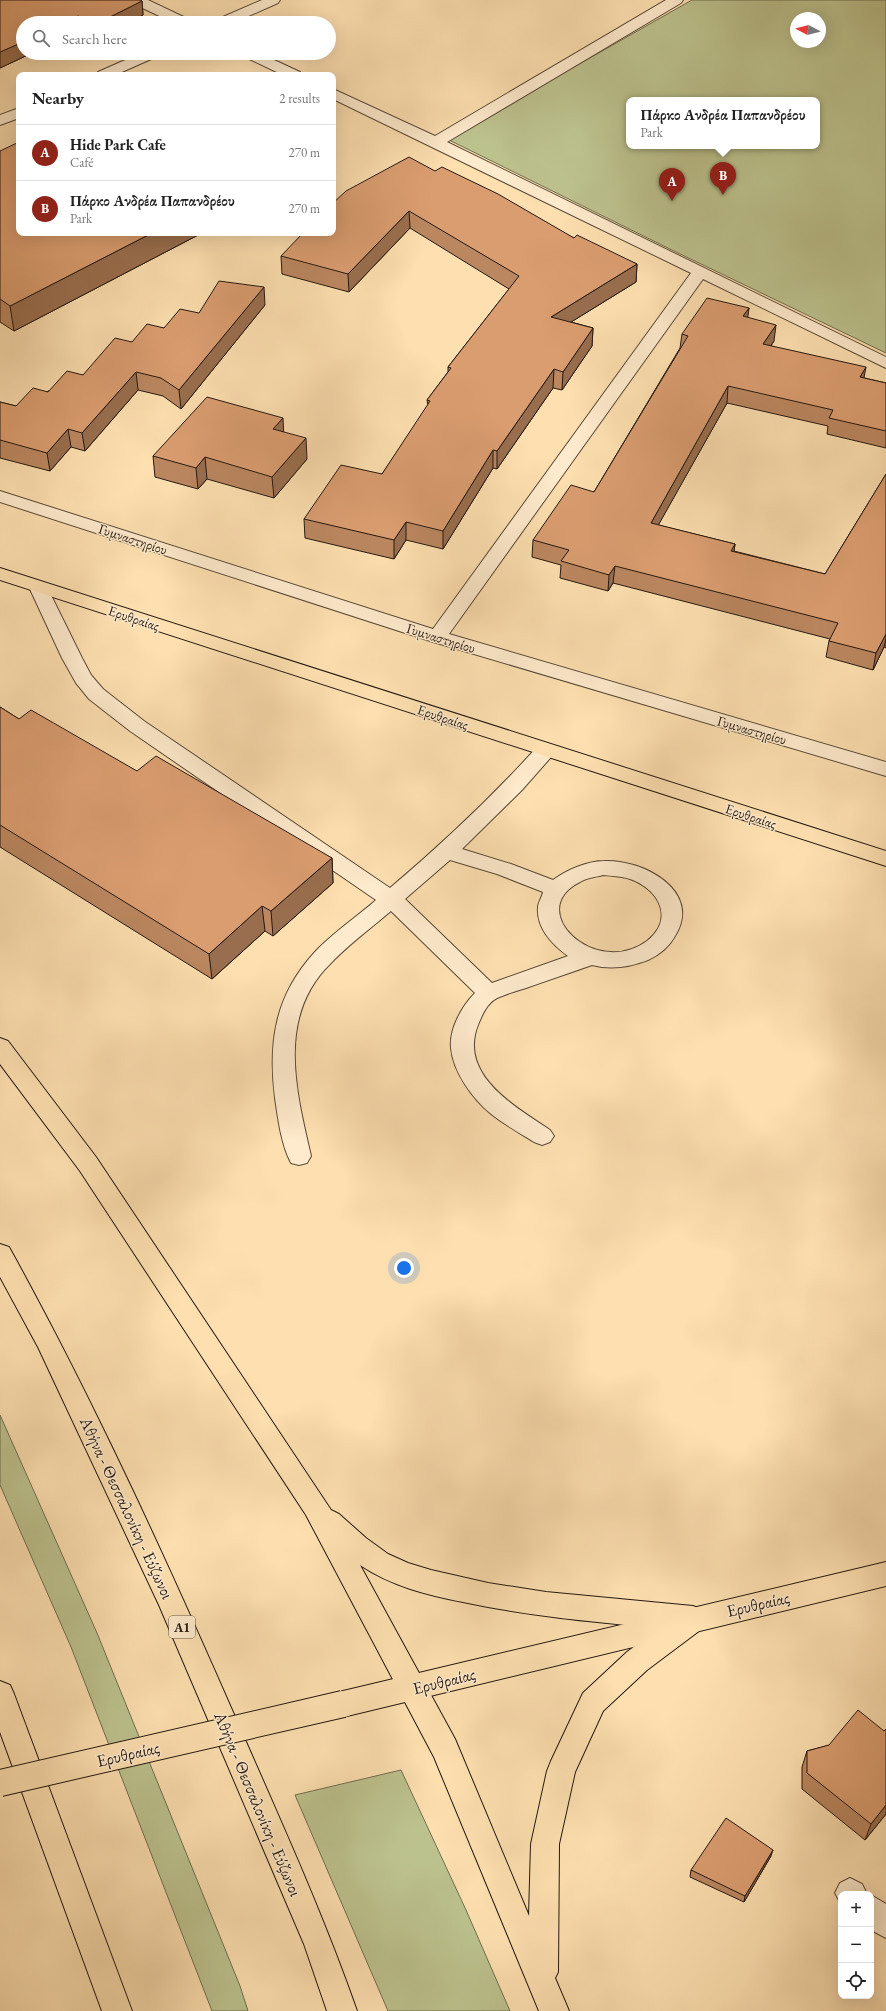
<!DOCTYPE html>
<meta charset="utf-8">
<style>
:root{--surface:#fff;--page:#f6f6f6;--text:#222;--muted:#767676;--line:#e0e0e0;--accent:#8f2418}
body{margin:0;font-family:"EB Garamond",serif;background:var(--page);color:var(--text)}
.controls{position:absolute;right:12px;bottom:12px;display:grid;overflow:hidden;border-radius:8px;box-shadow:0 4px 16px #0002}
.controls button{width:36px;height:36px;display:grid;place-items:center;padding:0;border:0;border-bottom:1px solid var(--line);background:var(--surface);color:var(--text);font:20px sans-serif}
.compass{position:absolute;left:790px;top:12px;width:36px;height:36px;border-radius:50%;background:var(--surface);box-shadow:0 4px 16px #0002;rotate:277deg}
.you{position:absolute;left:404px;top:1268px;width:14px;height:14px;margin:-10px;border:3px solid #fff;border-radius:50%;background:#1a73e8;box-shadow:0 0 0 6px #1a73e833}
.badge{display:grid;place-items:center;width:26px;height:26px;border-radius:50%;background:var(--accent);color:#fff;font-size:13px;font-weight:700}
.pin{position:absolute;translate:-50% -33px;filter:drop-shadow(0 1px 2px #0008)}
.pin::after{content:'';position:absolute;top:21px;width:14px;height:12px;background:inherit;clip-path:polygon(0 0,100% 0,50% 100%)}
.popup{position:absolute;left:626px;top:97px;width:194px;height:52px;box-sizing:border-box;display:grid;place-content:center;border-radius:8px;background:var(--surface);filter:drop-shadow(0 1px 3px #0005);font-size:13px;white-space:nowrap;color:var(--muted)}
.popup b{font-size:15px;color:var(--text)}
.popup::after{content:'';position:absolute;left:50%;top:100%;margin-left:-8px;border:8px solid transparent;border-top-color:var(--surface)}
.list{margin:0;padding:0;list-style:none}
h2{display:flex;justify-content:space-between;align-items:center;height:52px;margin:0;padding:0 16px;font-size:17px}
h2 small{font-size:13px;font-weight:400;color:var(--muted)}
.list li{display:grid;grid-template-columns:26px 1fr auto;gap:12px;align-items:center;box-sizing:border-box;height:56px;padding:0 16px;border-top:1px solid var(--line)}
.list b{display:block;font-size:15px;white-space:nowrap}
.list p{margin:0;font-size:13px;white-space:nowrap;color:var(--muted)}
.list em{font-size:13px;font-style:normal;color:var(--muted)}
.icon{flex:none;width:22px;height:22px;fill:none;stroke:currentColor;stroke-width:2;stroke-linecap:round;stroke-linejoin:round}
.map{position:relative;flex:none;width:886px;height:2011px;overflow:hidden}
.search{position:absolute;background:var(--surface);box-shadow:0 4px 16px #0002;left:16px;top:16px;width:320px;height:44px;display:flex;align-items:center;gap:10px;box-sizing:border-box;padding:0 14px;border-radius:22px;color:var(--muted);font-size:15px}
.panel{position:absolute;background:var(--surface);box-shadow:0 4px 16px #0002;left:16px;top:72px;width:320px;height:164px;border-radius:8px}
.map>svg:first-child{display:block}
.green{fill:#bcc28e;stroke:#706e50;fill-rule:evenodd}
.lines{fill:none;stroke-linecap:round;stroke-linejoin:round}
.minor-casing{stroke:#5a4a39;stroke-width:2}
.major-casing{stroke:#241911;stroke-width:2}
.highway-casing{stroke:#241911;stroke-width:2}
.minor{fill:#feeacc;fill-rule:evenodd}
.major{fill:#fddfb0;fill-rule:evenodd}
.highway{fill:#fddfb0;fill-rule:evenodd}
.major-bridge-casing{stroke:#241911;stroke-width:28;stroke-linecap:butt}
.major-bridge{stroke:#fddfb0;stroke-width:26}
.wall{fill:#bb8760;stroke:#241911}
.shaded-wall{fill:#996e4e;stroke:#241911}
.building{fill:#da9d70;stroke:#241911}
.labels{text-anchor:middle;stroke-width:3;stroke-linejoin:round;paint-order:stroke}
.shield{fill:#feeacc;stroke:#655849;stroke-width:1}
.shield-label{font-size:13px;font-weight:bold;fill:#241911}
.street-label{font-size:14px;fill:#241911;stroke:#feeacc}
.near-street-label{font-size:17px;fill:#241911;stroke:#feeacc}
</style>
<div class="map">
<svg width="886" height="2011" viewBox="0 0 886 2011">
<rect width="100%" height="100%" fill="#fddfb0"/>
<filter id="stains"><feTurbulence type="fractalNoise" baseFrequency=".005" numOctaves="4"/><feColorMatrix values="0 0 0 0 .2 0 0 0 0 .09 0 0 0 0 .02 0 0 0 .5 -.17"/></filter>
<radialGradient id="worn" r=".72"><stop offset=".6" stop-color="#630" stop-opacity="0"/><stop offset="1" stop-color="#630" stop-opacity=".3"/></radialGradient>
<g class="green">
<path d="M692,0H886V353L674,251L447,139ZM796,18H820V42H796ZM629,100H817V146H629Z"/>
<path d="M0,1415L97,1633L240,1986L248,2011H212L71,1647L0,1485Z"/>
<path d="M401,1770L466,1910L510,2011H388L295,1795Z"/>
</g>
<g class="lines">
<g class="minor-casing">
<g id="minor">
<path d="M130,0H148L190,20L192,23H174L132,3Z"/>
<path d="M262,0H280L278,3L233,23H214L216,20Z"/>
<path d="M666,0H683L681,3L447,142L886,357V368L703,279L449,634L886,762V776L430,641L0,502V491L433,629L691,273L333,99V89L435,136Z"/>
<path d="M141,53H160L158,56L115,75H96L98,72Z"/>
<path d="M241,53H259L300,72L302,75H283L243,56Z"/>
<path d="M19,108V118L0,125V115Z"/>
<path d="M38,581L45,583L47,587L82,658L91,675L103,689L144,721L390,888C442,844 492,797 538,746L545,744L552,746L555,751L552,756L522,790L462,849L511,864L553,880C567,870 587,861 604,861C643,859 703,891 675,936C669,947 659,955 648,960C630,967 611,970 592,965C570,973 548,980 526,988C516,991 506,994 497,998C487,1003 482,1015 478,1025C458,1075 516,1107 550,1130L554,1136L550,1142L542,1145L534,1142C520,1133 503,1124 490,1113C473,1099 453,1072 451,1048C449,1029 462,1006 475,993L391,911C371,928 349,944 331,963C276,1016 296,1091 311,1156L307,1163L299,1165L291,1163C281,1144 278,1118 275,1098C268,1042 275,996 314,953C330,935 358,916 376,900L130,731L89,699L76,683L62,658L29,587L31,583ZM450,860L497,874L543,892C542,897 538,903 538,907C536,928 553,945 568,956L492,983L405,899ZM603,875C612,876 621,876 630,879C659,889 675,919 647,941C595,979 523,910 580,882C586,878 596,877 603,875Z"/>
<path d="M850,1878L862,1884L867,1894H841V1904L835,1893L840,1883Z"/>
<path d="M871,1895L886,1904V1938L871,1930Z"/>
</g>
</g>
<g class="major-casing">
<g id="major">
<path d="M0,568L886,851V866L0,580Z"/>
<path d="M886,1562V1586L343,1717L333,1713L329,1704L333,1695L343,1691Z"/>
</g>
</g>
<g class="highway-casing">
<g id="highway">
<path d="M0,1038L8,1041L96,1157L331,1510L339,1514L366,1538L388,1554L408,1563L431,1570L488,1583L546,1592L693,1606L703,1610L707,1619L703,1628L647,1670L603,1711L575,1772L559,1844L558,1972L555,1978L569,2011H539L434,1757L306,1515L80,1171L0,1064ZM360,1565C391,1586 427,1595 463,1602C528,1616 593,1622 659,1628L627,1652L583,1693L551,1761L547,1771L531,1844L529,1916L455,1739Z"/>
<path d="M0,1244L9,1247C93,1399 166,1559 236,1719C278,1815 322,1911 357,2011H327L304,1944L159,1605L38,1347L0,1277Z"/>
<path d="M0,1681L10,1685L14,1694L132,2011H102L0,1732Z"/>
</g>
</g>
<use href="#minor" class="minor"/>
<use href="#major" class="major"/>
<use href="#highway" class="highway"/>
<g class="major-bridge-casing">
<path id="major-bridge" d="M0,1783L343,1704"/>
</g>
<use href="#major-bridge" class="major-bridge"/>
</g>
<g class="wall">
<path d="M0,0L142,1L143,15L128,23H23V53H32L0,68Z"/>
<path d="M0,151L202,233L14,331L0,322Z"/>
<path d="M435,171L574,238L637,264L636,282L571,322L593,328L592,346L562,390L553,388L497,469L493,468L443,549L406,540L394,559L305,538L304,519L382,474L428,406L427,400L448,372V367L509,289L410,228L349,292L282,274L281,256Z"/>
<path d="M265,305L181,409L163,396L138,390L85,451L71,447L50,471L0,458V402L16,406L83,375L132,342L164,328Z"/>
<path d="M749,308L747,317L774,341L771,346L864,378L886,383V448L827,434L828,426L727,403L658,525L735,544L734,551L825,574L886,474V648L884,647L873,670L826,657L829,641L830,639L613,583L608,591L560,578L561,565L532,557L533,540L594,492L680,348L682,334Z"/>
<path d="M284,432L307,459L274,498L207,479L198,489L155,477L153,456Z"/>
<path d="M0,707L19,719L332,858L333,883L273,936L265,931L212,979L0,847Z"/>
<path d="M886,1729V1814L865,1840L802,1789V1767L807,1751L884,1731Z"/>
<path d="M771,1856L744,1902L690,1877L691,1870Z"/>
</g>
<g class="shaded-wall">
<path d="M142,1L143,15L128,23H98Z"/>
<path d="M78,16L79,23H63Z"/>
<path d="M23,42V53H32L0,68V52Z"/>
<path d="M409,211L410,228L349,292L348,274Z"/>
<path d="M152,233H202L14,331L10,306Z"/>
<path d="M637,264L636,282L550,335L551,317Z"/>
<path d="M264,287L265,305L181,409L179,390Z"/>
<path d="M749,308L747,324L743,316Z"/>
<path d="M776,325L774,341L761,360L763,344Z"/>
<path d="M593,328L592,346L562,390L563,372Z"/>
<path d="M866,367L863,383L860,377Z"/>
<path d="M554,369L553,388L497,469V451Z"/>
<path d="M136,372L138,390L85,451L82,433Z"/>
<path d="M728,386L727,403L650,540L651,523Z"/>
<path d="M283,418L284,439L273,429Z"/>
<path d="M68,429L71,447L50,471L47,453Z"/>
<path d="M306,438L307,459L274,498L272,477Z"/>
<path d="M493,450V468L443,549V531Z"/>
<path d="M205,457L207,479L198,489L196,468Z"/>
<path d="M406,522V540L394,559V540Z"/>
<path d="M735,544L733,560L731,551Z"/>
<path d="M615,566L613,583L608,591L609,575Z"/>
<path d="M886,634V639L884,647L873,670L876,653Z"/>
<path d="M332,858L333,883L273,936L271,911Z"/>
<path d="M262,906L265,931L212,979L209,954Z"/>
<path d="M886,1805V1814L865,1840L871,1824Z"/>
<path d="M773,1850L771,1856L744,1902L745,1896Z"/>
</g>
<g class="building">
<path d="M0,0H140L142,1L98,23H94L78,16L63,23H23V42L0,52Z"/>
<path d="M19,142V233H152L10,306L0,299V151Z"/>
<path d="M409,157L435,171L442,167L498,194L574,238L577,235L637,264L551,317L593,328L563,372L554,369L497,451L493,450L443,531L406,522L394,540L304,519L341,465L382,474L430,401L427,400L451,368L448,367L519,276L409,211L348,274L281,256L303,233H333V203L346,191Z"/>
<path d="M219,281L264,287L179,390L161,378L136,372L82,433L68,429L47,453L0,440V402L16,406L33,388L48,392L67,371L83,375L115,338L132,342L147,324L164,328L180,309L199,313Z"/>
<path d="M707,298L749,308L743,316L776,325L763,344L866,367L860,377L886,383V431L829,418L833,410L728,386L651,523L735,544L731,551L825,574L886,474V634L876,653L829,641L838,623L615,566L609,575L561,561L569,550L533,540L571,485L594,492L688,336L682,334Z"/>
<path d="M207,397L283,418L273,429L306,438L272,477L205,457L196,468L153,456Z"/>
<path d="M0,707L19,719L31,710L137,771L156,756L332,858L271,911L262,906L209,954L0,825Z"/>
<path d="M858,1710L884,1731L886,1729V1805L871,1824L807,1773V1751L829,1745Z"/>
<path d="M726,1818L773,1850L745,1896L691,1870Z"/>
</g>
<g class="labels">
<rect class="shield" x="169" y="1616" width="26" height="22" rx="3"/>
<g class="shield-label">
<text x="182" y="1632">Α1</text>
</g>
<g class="street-label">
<text transform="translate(133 539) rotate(18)" y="5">Γυμναστηρίου</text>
<text transform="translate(134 618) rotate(18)" y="5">Ερυθραίας</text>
<text transform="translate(441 638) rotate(17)" y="5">Γυμναστηρίου</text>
<text transform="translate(443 717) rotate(18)" y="5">Ερυθραίας</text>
<text transform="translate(752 730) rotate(16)" y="5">Γυμναστηρίου</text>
<text transform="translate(751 816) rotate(18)" y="5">Ερυθραίας</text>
</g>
<g class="near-street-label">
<text transform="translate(127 1508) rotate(65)" y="6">Αθήνα - Θεσσαλονίκη - Εύζωνοι</text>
<text transform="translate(758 1604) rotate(-13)" y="6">Ερυθραίας</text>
<text transform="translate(444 1681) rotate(-14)" y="6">Ερυθραίας</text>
<text transform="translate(128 1754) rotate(-13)" y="6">Ερυθραίας</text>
<text transform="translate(258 1804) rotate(67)" y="6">Αθήνα - Θεσσαλονίκη - Εύζωνοι</text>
</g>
</g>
<rect width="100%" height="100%" filter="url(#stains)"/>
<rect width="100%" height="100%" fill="url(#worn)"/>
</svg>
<div class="controls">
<button>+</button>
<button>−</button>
<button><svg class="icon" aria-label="locate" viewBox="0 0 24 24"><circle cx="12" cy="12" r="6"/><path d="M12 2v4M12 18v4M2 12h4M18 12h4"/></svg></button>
</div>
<svg class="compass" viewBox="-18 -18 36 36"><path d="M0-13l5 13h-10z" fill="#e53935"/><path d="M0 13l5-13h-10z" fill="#767676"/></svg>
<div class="you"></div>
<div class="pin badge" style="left:672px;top:201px">A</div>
<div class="pin badge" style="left:723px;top:195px">B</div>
<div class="popup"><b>Πάρκο Ανδρέα Παπανδρέου</b>Park</div>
<div class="search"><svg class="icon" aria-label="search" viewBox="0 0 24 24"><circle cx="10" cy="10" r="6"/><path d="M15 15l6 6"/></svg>Search here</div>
<section class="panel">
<h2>Nearby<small>2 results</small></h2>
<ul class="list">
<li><span class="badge">A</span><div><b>Hide Park Cafe</b><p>Café</p></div><em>270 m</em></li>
<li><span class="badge">B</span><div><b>Πάρκο Ανδρέα Παπανδρέου</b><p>Park</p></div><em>270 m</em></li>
</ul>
</section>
</div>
